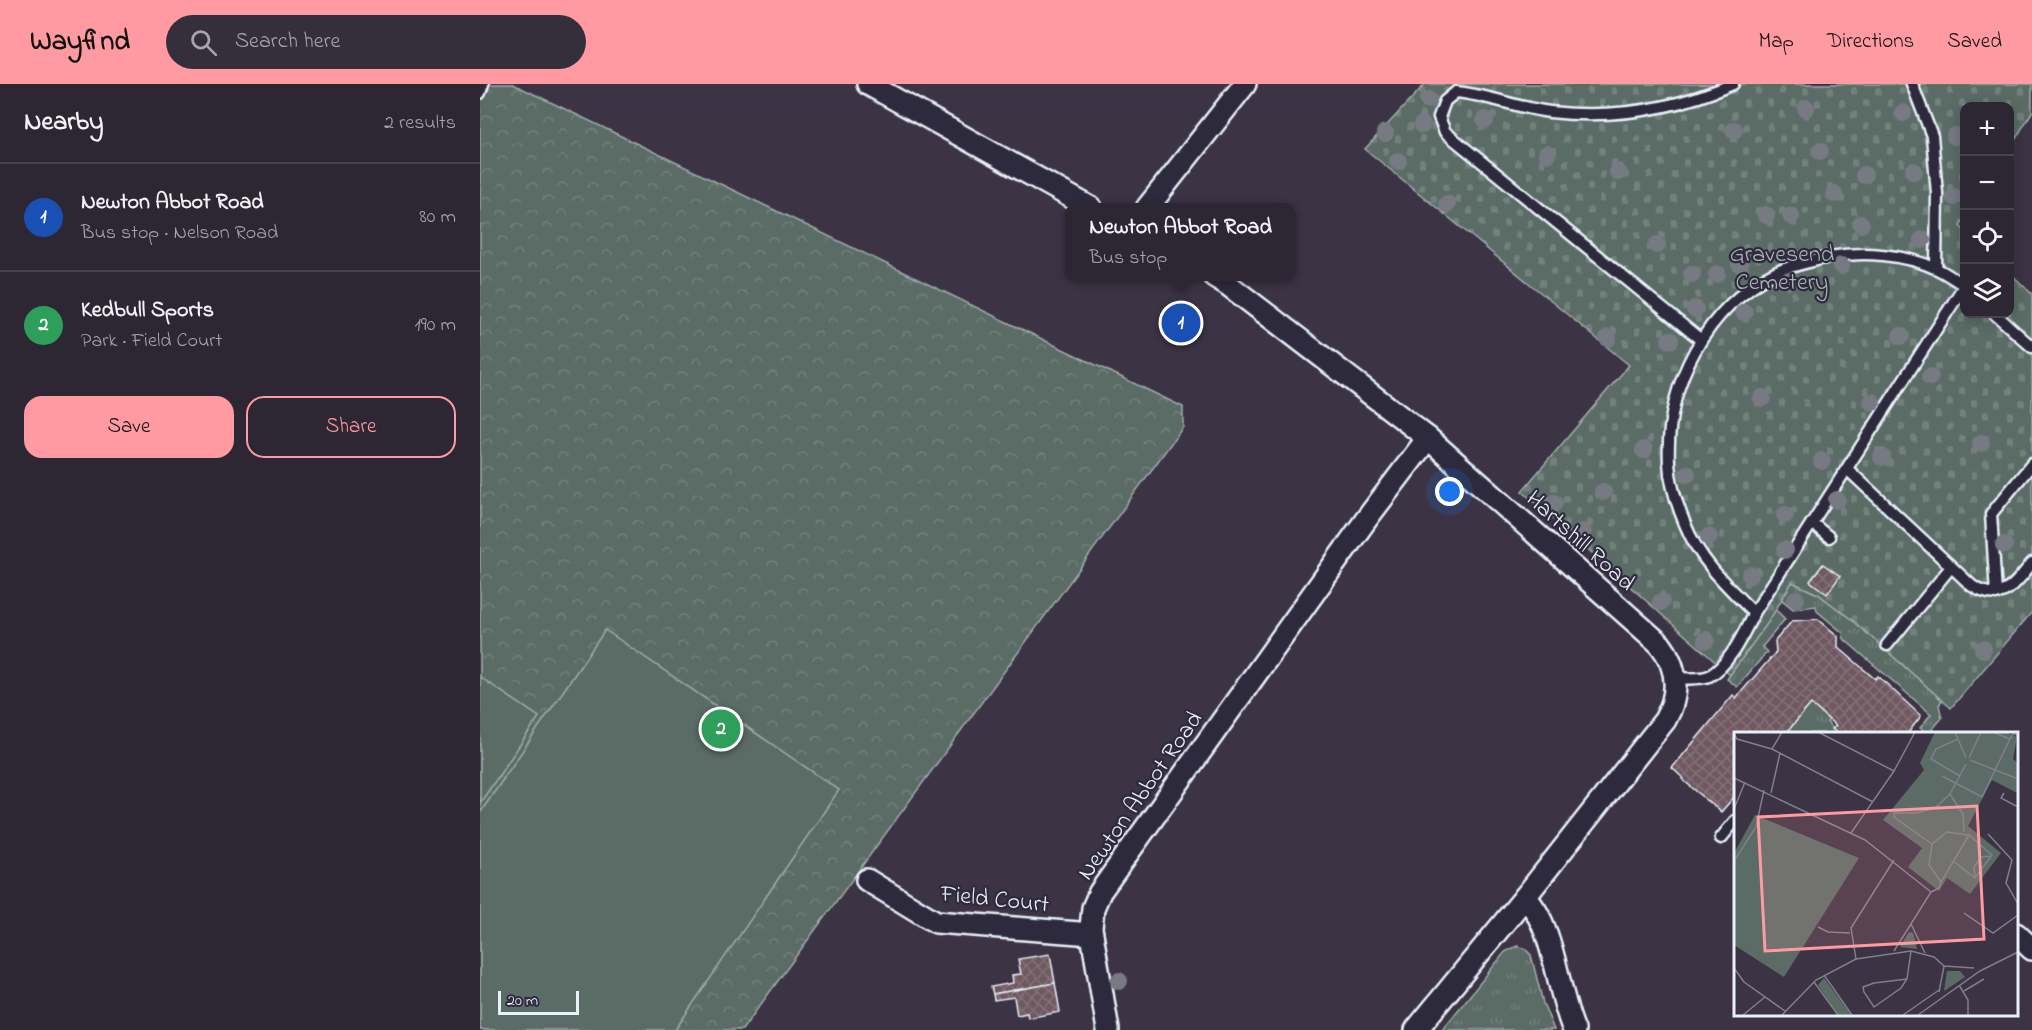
<!DOCTYPE html>
<meta charset="utf-8">
<style>
:root{--surface:#2d2633;--page:#352e3b;--text:#f1f3f6;--muted:#a7a5ac;--line:#48434e;--accent:#ff9aa2}
body{margin:0;font-family:"Indie Flower",sans-serif;background:var(--page);color:var(--text)}
.controls{position:absolute;right:18px;top:18px;display:grid;overflow:hidden;border-radius:12px;box-shadow:0 3px 15px #0003}
.controls button{width:54px;height:54px;display:grid;place-items:center;padding:0;border:0;border-bottom:2px solid var(--line);background:var(--surface);color:var(--text);font:30px sans-serif}
.scale{position:absolute;left:18px;bottom:15px;width:81px;box-sizing:border-box;padding-left:6px;border:3px solid #e8f1f8;border-top:0;font-size:16px;line-height:21px;white-space:nowrap;color:#e8f1f8;-webkit-text-stroke:4px #2f2a3d;paint-order:stroke}
.you{position:absolute;left:970px;top:408px;width:21px;height:21px;margin:-15px;border:4px solid #fff;border-radius:50%;background:#1a73e8;box-shadow:0 0 0 9px #1a73e833}
.badge{display:grid;place-items:center;width:39px;height:39px;border-radius:50%;background:var(--accent);color:#fff;font-size:20px;font-weight:700}
.pin{position:absolute;translate:-50% -50%;border:3px solid #fff;box-shadow:0 2px 6px #0006}
.popup{position:absolute;left:585px;top:119px;width:231px;height:78px;box-sizing:border-box;display:grid;place-content:center;border-radius:12px;background:var(--surface);filter:drop-shadow(0 2px 4px #0005);font-size:20px;white-space:nowrap;color:var(--muted)}
.popup b{font-size:22px;color:var(--text)}
.popup::after{content:'';position:absolute;left:50%;top:100%;margin-left:-12px;border:12px solid transparent;border-top-color:var(--surface)}
.list{margin:0;padding:0;list-style:none}
h2{display:flex;justify-content:space-between;align-items:center;height:78px;margin:0;padding:0 24px;font-size:26px}
h2 small{font-size:20px;font-weight:400;color:var(--muted)}
.list li{display:grid;grid-template-columns:39px 1fr auto;gap:18px;align-items:center;box-sizing:border-box;height:108px;padding:0 24px;border-top:2px solid var(--line)}
.list b{display:block;font-size:22px;white-space:nowrap}
.list p{margin:0;font-size:20px;white-space:nowrap;color:var(--muted)}
.list em{font-size:20px;font-style:normal;color:var(--muted)}
.actions{display:flex;gap:12px;padding:18px 24px}
.actions a{flex:1;padding:14px 0;border:2px solid var(--accent);border-radius:18px;text-align:center;font-size:21px;color:var(--accent)}
.actions .main{background:var(--accent);color:#111}
.icon{flex:none;width:33px;height:33px;fill:none;stroke:currentColor;stroke-width:2;stroke-linecap:round;stroke-linejoin:round}
.map{position:relative;flex:none;width:1552px;height:946px;overflow:hidden}
header{display:flex;align-items:center;gap:36px;box-sizing:border-box;height:84px;padding:0 30px;background:var(--accent);color:#111}
header strong{font-size:28px}
nav{display:flex;gap:33px;margin-inline-start:auto;font-size:21px}
.search{width:420px;height:54px;background:var(--page);display:flex;align-items:center;gap:15px;box-sizing:border-box;padding:0 21px;border-radius:33px;color:var(--muted);font-size:22px}
main{display:flex}
aside{flex:1;background:var(--surface)}
.map>svg:first-child{display:block}
.grass{fill:url(#grass-tufts);stroke:#a1aeae;stroke-width:1.5}
.forest{fill:url(#forest-crowns);stroke:#a1aeae;stroke-width:1.5}
.cemetery{fill:url(#cemetery-stones);stroke:#a1aeae;stroke-width:1.5}
.pitch{fill:#5a6c65;stroke:#a1aeae;stroke-width:1.5}
.building{fill:url(#building-cross-hatch);stroke:#e8f1f8;stroke-width:1.5}
.lines{fill:none;stroke-linecap:round;stroke-linejoin:round}
.lane-casing{stroke:#e8f1f8;stroke-width:15}
.street-casing{stroke:#e8f1f8;stroke-width:26}
.lane{stroke:#2f2a3d;stroke-width:10}
.street{stroke:#2f2a3d;stroke-width:21}
.tree{fill:#777a83}
.labels{text-anchor:middle;stroke-width:4.5;stroke-linejoin:round;paint-order:stroke}
.park-label{font-size:24px;fill:#a8b5b6;stroke:#2f2a3d}
.street-label{font-size:24px;fill:#e8f1f8;stroke:#2f2a3d}
.inset-road{fill:none;stroke:#817f8c;stroke-width:1.5}
.view{fill:#ff9aa2;fill-opacity:0.15;stroke:#ff9aa2;stroke-width:3}
.inset-edge{fill:none;stroke:#e8f1f8;stroke-width:3}
</style>
<header>
<strong>Wayfind</strong>
<div class="search"><svg class="icon" aria-label="search" viewBox="0 0 24 24"><circle cx="10" cy="10" r="6"/><path d="M15 15l6 6"/></svg>Search here</div>
<nav><a>Map</a><a>Directions</a><a>Saved</a></nav>
</header>
<main>
<aside>
<h2>Nearby<small>2 results</small></h2>
<ul class="list">
<li><span class="badge" style="background:#1a4fb4">1</span><div><b>Newton Abbot Road</b><p>Bus stop · Nelson Road</p></div><em>80 m</em></li>
<li><span class="badge" style="background:#2e9e5b">2</span><div><b>Kedbull Sports</b><p>Park · Field Court</p></div><em>190 m</em></li>
</ul>
<div class="actions"><a class="main">Save</a><a>Share</a></div>
</aside>
<div class="map">
<svg width="1552" height="946" viewBox="0 0 1552 946">
<defs>
<pattern id="grass-tufts" width="24" height="20" patternUnits="userSpaceOnUse" patternTransform="scale(1.5)"><rect width="24" height="20" fill="#5a6c65"/><path d="M3 7l-1-3M5 7V3M7 7l1-3M15 17l-1-3M17 17v-4M19 17l1-3" fill="none" stroke="#72817c"/></pattern>
<pattern id="forest-crowns" width="20" height="18" patternUnits="userSpaceOnUse" patternTransform="scale(1.5)"><rect width="20" height="18" fill="#5a6c65"/><path d="M2 6a3 3 0 1 1 6 0M12 15a3 3 0 1 1 6 0" fill="none" stroke="#72817c"/></pattern>
<pattern id="cemetery-stones" width="16" height="16" patternUnits="userSpaceOnUse" patternTransform="scale(1.5)"><rect width="16" height="16" fill="#5a6c65"/><path d="M2 7V4a2 2 0 0 1 4 0v3zM10 15v-3a2 2 0 0 1 4 0v3z" fill="#72817c"/></pattern>
<pattern id="building-cross-hatch" width="8" height="8" patternUnits="userSpaceOnUse" patternTransform="scale(1.5)"><rect width="8" height="8" fill="#705961"/><path d="M0 0l8 8M0 8l8-8" fill="none" stroke="#847178"/></pattern>
</defs>
<rect width="100%" height="100%" fill="#3c3344"/>
<filter id="ink" filterUnits="userSpaceOnUse"><feTurbulence type="fractalNoise" baseFrequency=".0167" numOctaves="2"/><feDisplacementMap in="SourceGraphic" scale="12" xChannelSelector="R" yChannelSelector="G"/><feConvolveMatrix kernelMatrix="1 2 1 2 8 2 1 2 1" color-interpolation-filters="sRGB"/></filter>
<g filter="url(#ink)">
<g class="grass">
<path d="M1312,498L1338,510L1371,535L1462,616L1459,621L1462,634L1449,649L1440,644L1451,630L1364,555L1363,549L1337,527L1336,522L1313,525L1301,515Z"/>
<path d="M1295,525L1305,535L1282,563L1287,568L1257,603L1247,595Z"/>
<path d="M1331,620L1349,636L1347,638L1357,649H1306Z"/>
<path d="M1037,862L1045,865L1051,871L1063,919L1074,946H962L1025,868Z"/>
</g>
<path class="forest" d="M0,0H33L703,323V343L262,946H0Z"/>
<path class="cemetery" d="M945,0H1552V28L1530,64V22H1484V135L1480,142L1484,146V230H1530V189L1552,210V528L1471,624L1371,535L1338,510L1312,498L1289,537L1250,591L1042,407L1149,281L885,65Z"/>
<g class="pitch">
<path d="M125,546L359,706L195,946H0V729Z"/>
<path d="M0,593L59,633L0,719Z"/>
</g>
<g class="building">
<path d="M1343,480L1360,492L1347,510L1330,497Z"/>
<path d="M1338,535L1358,552V563L1395,595L1398,592L1441,632L1428,649H1357L1352,645L1356,642L1331,620L1306,649H1255V712L1241,728L1203,696L1204,695L1192,684L1253,611L1256,614L1296,568L1295,557L1312,537Z"/>
<path d="M570,870L575,899L513,910L511,903L533,899L532,891L541,890L538,875Z"/>
<path d="M575,899L580,928L548,934L547,929L537,931L534,913L514,916L513,910Z"/>
</g>
<g class="lines">
<g class="lane-casing">
<g id="lane">
<path d="M1432,0L1452,52L1457,109L1456,184"/>
<path d="M0,9L3,0"/>
<path d="M1515,230L1552,263"/>
<path d="M1221,256L965,48L959,33L965,17L976,8C1008,11 1038,24 1070,28C1133,35 1195,25 1253,0"/>
<path d="M1367,385L1492,502C1522,521 1534,501 1552,479"/>
<path d="M1332,439L1349,453"/>
<path d="M1516,510L1511,430L1552,380"/>
<path d="M1274,529C1248,503 1219,476 1205,440C1197,421 1190,399 1189,379C1185,301 1226,222 1297,188C1313,181 1332,177 1350,173C1383,167 1425,170 1457,185C1466,189 1475,196 1484,201"/>
<path d="M1407,561L1471,483"/>
<path d="M1195,594C1205,594 1220,596 1229,592C1249,582 1264,548 1274,529L1484,202"/>
<path d="M1241,754L1255,737"/>
</g>
</g>
<g class="street-casing">
<g id="street">
<path d="M388,0L611,124"/>
<path d="M667,124L765,0"/>
<path d="M734,192L747,200L948,354L1180,560C1198,583 1200,610 1185,636L1045,813L936,946"/>
<path d="M387,796L456,838L612,850"/>
<path d="M1045,813C1075,843 1076,905 1094,946"/>
<path d="M1536,850L1552,865"/>
<path d="M628,946L611,844L613,824L620,808L888,433L948,354"/>
</g>
</g>
<use href="#lane" class="lane"/>
<use href="#street" class="street"/>
</g>
<g class="tree">
<circle cx="948" cy="16" r="9"/>
<circle cx="1326" cy="24" r="9"/>
<circle cx="1423" cy="29" r="9"/>
<circle cx="1005" cy="36" r="9"/>
<circle cx="942" cy="41" r="9"/>
<circle cx="1254" cy="46" r="9"/>
<circle cx="905" cy="49" r="9"/>
<circle cx="1475" cy="52" r="9"/>
<circle cx="1340" cy="67" r="9"/>
<circle cx="1067" cy="70" r="9"/>
<circle cx="918" cy="77" r="9"/>
<circle cx="1434" cy="87" r="9"/>
<circle cx="1138" cy="88" r="9"/>
<circle cx="1384" cy="91" r="9"/>
<circle cx="1354" cy="110" r="9"/>
<circle cx="1474" cy="113" r="9"/>
<circle cx="967" cy="120" r="9"/>
<circle cx="1286" cy="131" r="9"/>
<circle cx="1311" cy="132" r="9"/>
<circle cx="1381" cy="140" r="9"/>
<circle cx="1442" cy="156" r="9"/>
<circle cx="1177" cy="161" r="9"/>
<circle cx="1260" cy="180" r="9"/>
<circle cx="1361" cy="182" r="9"/>
<circle cx="1212" cy="190" r="9"/>
<circle cx="1237" cy="190" r="9"/>
<circle cx="1309" cy="197" r="9"/>
<circle cx="1215" cy="225" r="9"/>
<circle cx="1264" cy="228" r="9"/>
<circle cx="1421" cy="252" r="9"/>
<circle cx="1128" cy="254" r="9"/>
<circle cx="1190" cy="256" r="9"/>
<circle cx="1450" cy="293" r="9"/>
<circle cx="1282" cy="314" r="9"/>
<circle cx="1392" cy="318" r="9"/>
<circle cx="1501" cy="359" r="9"/>
<circle cx="1164" cy="366" r="9"/>
<circle cx="1402" cy="373" r="9"/>
<circle cx="1342" cy="377" r="9"/>
<circle cx="1207" cy="390" r="9"/>
<circle cx="1123" cy="408" r="9"/>
<circle cx="1357" cy="416" r="9"/>
<circle cx="1074" cy="419" r="9"/>
<circle cx="1305" cy="431" r="9"/>
<circle cx="1103" cy="448" r="9"/>
<circle cx="1229" cy="453" r="9"/>
<circle cx="1524" cy="461" r="9"/>
<circle cx="1305" cy="466" r="9"/>
<circle cx="1270" cy="491" r="9"/>
<circle cx="1316" cy="515" r="9"/>
<circle cx="1181" cy="518" r="9"/>
<circle cx="1226" cy="556" r="9"/>
<circle cx="1503" cy="565" r="9"/>
<circle cx="639" cy="897" r="9"/>
</g>
</g>
<g class="labels">
<g class="park-label">
<text x="1302" y="177">Gravesend<tspan x="1302" dy="28">Cemetery</tspan></text>
</g>
<g class="street-label">
<text transform="translate(1101 456) rotate(42)" y="8">Hartshill Road</text>
<text transform="translate(659 711) rotate(-55)" y="8">Newton Abbot Road</text>
<text transform="translate(515 814) rotate(6)" y="8">Field Court</text>
</g>
</g>
<g transform="translate(1254 648)">
<rect width="284" height="284" fill="#3c3344"/>
<path d="M175,200L179,201L183,217L166,215ZM213,239H226L231,245L210,259ZM90,246L117,283H104L84,253Z" fill="#5a6c65"/>
<path d="M21,83L125,126L50,245L0,213V121Z" fill="#5a6c65"/>
<path d="M201,0H271L283,5L279,27L283,30V61L258,48L234,94L267,121L236,162L213,146L205,159L174,135L188,116L149,88L190,38L186,31Z" fill="#5a6c65"/>
<path d="M11,158L37,174L46,161L80,182L48,234L0,204V176Z" fill="#5a6c65"/>
<path class="inset-road" d="M84,0L160,39M221,0L232,26M259,0L276,7L279,2L284,3M0,2L3,7L38,17L139,70M224,7L202,17L197,27L226,44M38,17L48,0M235,26L247,0M236,28L284,47M208,44L248,65L276,7M0,46L131,108L197,160M37,61L46,21M270,61L267,66L284,75M216,62L229,82L230,100M0,77L11,50M117,101L160,39L181,0M254,102L278,128L272,151L284,172M198,112L160,85V81H182L201,76L216,62L232,32M0,129L22,95L30,58M241,146L240,135L247,125L258,124M207,150L195,133L198,112L213,100L235,103M197,160L205,156L207,150L235,103L258,123L241,146L219,129M230,181L259,201L284,183M177,192L191,221M84,195L94,200L116,201M160,219L197,160M122,227L117,196L160,128M210,234L240,236M0,236L10,250L51,279M90,243L118,283M173,247L167,256L140,275L130,260L129,255L140,251L173,247L177,219M80,250L104,283M225,253L234,268V283M230,259L250,247M205,260L210,234M9,283L31,265M48,283L82,248L122,227L177,219L200,225L210,234M169,283L205,258M184,283L246,239L284,220"/>
<path class="view" d="M243,74L250,207L31,219L24,85Z"/>
<rect width="284" height="284" class="inset-edge"/>
</g>
</svg>
<div class="controls">
<button>+</button>
<button>−</button>
<button><svg class="icon" aria-label="locate" viewBox="0 0 24 24"><circle cx="12" cy="12" r="6"/><path d="M12 2v4M12 18v4M2 12h4M18 12h4"/></svg></button>
<button><svg class="icon" aria-label="layers" viewBox="0 0 24 24"><path d="M12 4l9 5-9 5-9-5zM3 14l9 5 9-5"/></svg></button>
</div>
<div class="scale">20 m</div>
<div class="you"></div>
<div class="pin badge" style="left:701px;top:239px;background:#1a4fb4">1</div>
<div class="popup"><b>Newton Abbot Road</b>Bus stop</div>
<div class="pin badge" style="left:241px;top:645px;background:#2e9e5b">2</div>
</div>
</main>
